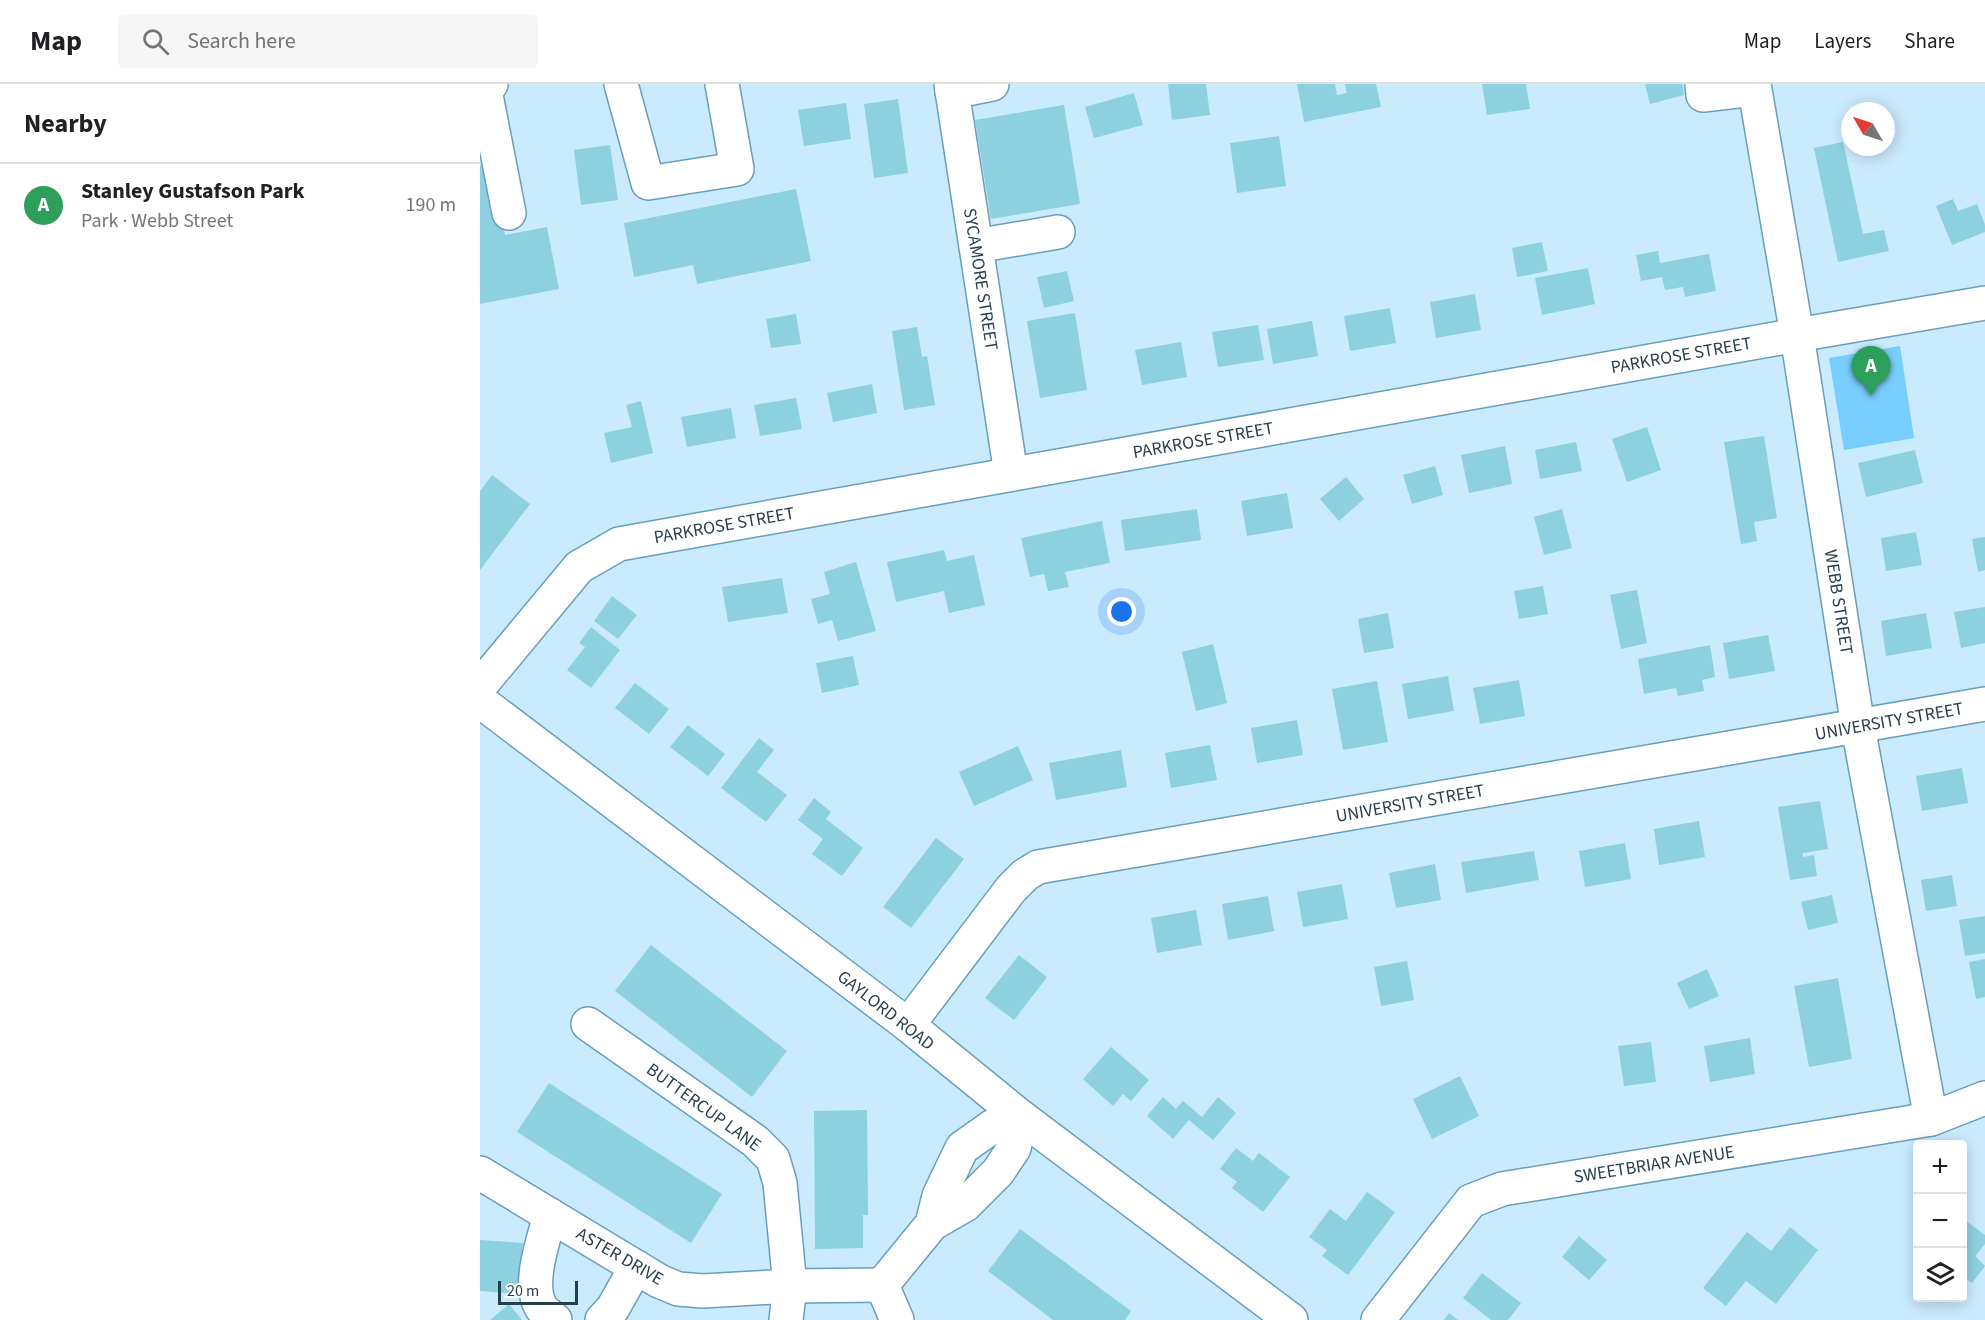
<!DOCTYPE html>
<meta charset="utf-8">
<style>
:root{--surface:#fff;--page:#f6f6f6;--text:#202124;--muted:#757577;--line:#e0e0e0;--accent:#be630d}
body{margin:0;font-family:"Source Sans 3",sans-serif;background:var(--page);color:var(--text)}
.controls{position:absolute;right:18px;bottom:18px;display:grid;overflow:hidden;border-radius:6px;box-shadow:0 3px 15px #0003}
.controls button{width:54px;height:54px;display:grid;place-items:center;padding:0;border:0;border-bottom:2px solid var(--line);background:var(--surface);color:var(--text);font:30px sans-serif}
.compass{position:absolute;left:1361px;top:18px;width:54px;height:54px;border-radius:50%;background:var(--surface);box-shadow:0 3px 15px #0003;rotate:309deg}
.scale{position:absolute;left:18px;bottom:15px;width:80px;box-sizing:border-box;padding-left:6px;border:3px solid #273e4b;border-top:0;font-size:16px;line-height:21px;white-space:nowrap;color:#273e4b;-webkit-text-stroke:4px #fff;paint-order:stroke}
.you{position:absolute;left:642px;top:528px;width:21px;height:21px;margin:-15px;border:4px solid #fff;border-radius:50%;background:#1a73e8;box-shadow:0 0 0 9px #1a73e833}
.badge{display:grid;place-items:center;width:39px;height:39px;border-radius:50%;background:var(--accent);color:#fff;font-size:20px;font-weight:700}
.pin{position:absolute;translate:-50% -50px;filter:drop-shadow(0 2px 3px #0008)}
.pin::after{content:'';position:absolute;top:32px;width:21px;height:18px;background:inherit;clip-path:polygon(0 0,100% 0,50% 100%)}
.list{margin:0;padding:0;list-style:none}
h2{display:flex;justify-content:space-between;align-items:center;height:78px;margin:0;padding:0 24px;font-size:26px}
h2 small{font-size:20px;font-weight:400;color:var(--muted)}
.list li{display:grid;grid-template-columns:39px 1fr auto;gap:18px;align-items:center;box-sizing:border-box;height:84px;padding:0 24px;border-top:2px solid var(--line)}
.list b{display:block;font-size:22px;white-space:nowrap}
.list p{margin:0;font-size:20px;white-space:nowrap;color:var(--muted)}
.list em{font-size:20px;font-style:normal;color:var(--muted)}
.icon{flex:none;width:33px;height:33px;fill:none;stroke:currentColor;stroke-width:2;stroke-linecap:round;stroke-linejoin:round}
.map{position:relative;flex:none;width:1505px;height:1236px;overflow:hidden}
header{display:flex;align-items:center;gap:36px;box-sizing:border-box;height:84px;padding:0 30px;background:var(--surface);border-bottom:2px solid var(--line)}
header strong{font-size:28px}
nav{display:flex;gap:33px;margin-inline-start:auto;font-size:21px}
.search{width:420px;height:54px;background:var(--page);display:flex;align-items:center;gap:15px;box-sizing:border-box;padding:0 21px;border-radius:6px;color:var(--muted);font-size:22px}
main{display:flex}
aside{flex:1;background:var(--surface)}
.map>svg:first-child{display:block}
.green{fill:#78cefe}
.building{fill:#8dd1e1}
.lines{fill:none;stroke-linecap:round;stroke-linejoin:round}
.minor-casing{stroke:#699ebc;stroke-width:36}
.major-casing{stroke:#699ebc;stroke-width:36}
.minor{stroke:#fff;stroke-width:33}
.major{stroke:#fff;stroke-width:33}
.labels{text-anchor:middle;stroke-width:6;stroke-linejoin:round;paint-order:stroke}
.street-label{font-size:18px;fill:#273e4b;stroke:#fff}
</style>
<header>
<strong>Map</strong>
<div class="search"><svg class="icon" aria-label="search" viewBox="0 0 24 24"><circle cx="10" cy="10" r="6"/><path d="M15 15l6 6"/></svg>Search here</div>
<nav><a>Map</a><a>Layers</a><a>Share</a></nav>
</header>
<main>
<aside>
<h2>Nearby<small></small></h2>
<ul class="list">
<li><span class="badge" style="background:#2e9e5b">A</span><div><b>Stanley Gustafson Park</b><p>Park · Webb Street</p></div><em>190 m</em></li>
</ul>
</aside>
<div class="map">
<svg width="1505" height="1236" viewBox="0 0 1505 1236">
<rect width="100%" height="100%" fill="#caeafe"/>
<path class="green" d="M1420,262L1434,354L1364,366L1349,274Z"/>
<g class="building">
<path d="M688,0H726L730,31L692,36Z"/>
<path d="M817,0H855L857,11L867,9L865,0H896L901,23L824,38Z"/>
<path d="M1002,0H1046L1050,25L1007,31Z"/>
<path d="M1165,0H1202L1204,11L1170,20Z"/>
<path d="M654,9L663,41L614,54L605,23Z"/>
<path d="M418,15L428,89L394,94L384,20Z"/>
<path d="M366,19L371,55L324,62L318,26Z"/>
<path d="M584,21L600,120L511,135L495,36Z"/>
<path d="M799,52L806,102L757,109L750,59Z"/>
<path d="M1363,58L1383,150L1404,146L1409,167L1358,178L1334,64Z"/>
<path d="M130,61L138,116L101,121L94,66Z"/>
<path d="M11,79L25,151L67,143L79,205L0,220V81Z"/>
<path d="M316,105L331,177L217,200L213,181L154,193L144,139Z"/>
<path d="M1473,115L1478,127L1497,120L1505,141V148L1472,161L1456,122Z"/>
<path d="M1062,158L1068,187L1037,193L1032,164Z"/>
<path d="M1178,167L1180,179L1229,170L1236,207L1205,213L1203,203L1185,206L1182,193L1161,197L1156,171Z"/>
<path d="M1108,184L1115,220L1062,231L1055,194Z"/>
<path d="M587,187L594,217L564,224L557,193Z"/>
<path d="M995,210L1001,246L956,254L950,218Z"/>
<path d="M910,224L916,259L870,267L864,232Z"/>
<path d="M595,229L607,306L560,314L547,237Z"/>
<path d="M316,230L321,260L291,264L286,235Z"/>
<path d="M832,237L838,272L793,280L787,245Z"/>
<path d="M778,241L784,276L738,283L732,248Z"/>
<path d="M437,243L442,273L447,272L455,321L424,326L412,247Z"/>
<path d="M701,258L707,293L662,301L655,266Z"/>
<path d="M392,300L397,329L353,338L347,309Z"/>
<path d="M316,314L322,345L280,352L274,321Z"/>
<path d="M161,317L173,369L131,379L124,349L152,343L146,321Z"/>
<path d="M251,324L256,354L207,363L201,333Z"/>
<path d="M1167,343L1181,386L1147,398L1132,355Z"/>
<path d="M1284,352L1297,434L1274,438L1277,457L1261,460L1244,358Z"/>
<path d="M1096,358L1102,387L1060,395L1055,366Z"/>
<path d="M1025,362L1032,400L989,409L981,371Z"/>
<path d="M1435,366L1443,399L1386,413L1378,379Z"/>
<path d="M955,382L963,411L932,420L923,391Z"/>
<path d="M12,391L50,420L0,486V407Z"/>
<path d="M866,393L884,415L859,437L840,415Z"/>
<path d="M807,409L813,444L767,452L761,417Z"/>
<path d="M717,425L721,456L645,467L641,436Z"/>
<path d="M1082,425L1092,464L1064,471L1054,433Z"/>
<path d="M622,437L630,479L585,488L589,503L568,507L564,490L550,493L541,454Z"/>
<path d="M1436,448L1442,481L1406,487L1401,454Z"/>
<path d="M1505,453V486L1498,488L1492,455Z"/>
<path d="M464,466L467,477L494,471L505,521L469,529L464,507L416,518L407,478Z"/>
<path d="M376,478L396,547L358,557L352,536L338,540L331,515L350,510L344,488Z"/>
<path d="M302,494L308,529L248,538L242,503Z"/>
<path d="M1063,502L1068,530L1039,535L1034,507Z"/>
<path d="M1157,506L1167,559L1141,565L1130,511Z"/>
<path d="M132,512L157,531L138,555L114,537Z"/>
<path d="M1505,523V559L1481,564L1474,528Z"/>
<path d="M908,529L914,564L884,569L878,535Z"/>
<path d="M1446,529L1452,564L1406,572L1401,537Z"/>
<path d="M111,543L140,566L111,604L87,586L105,563L99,559Z"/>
<path d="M1288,551L1295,587L1249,595L1243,559Z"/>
<path d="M733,560L747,619L716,627L702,568Z"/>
<path d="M1230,561L1235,593L1222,596L1224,607L1198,612L1196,604L1164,610L1158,575Z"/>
<path d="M373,572L379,601L342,609L336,579Z"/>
<path d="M968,592L974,627L928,635L922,600Z"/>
<path d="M1039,596L1045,632L1000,640L993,604Z"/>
<path d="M897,597L908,658L863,666L852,605Z"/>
<path d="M155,599L189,625L169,650L135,624Z"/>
<path d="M817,636L823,671L777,679L771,644Z"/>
<path d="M208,641L245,670L228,692L190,663Z"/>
<path d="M279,654L294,666L277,688L307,711L286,738L241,704Z"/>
<path d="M730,661L737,696L691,704L685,669Z"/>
<path d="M538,662L553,696L494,722L479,688Z"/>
<path d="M641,666L647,703L576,716L569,679Z"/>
<path d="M1482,684L1488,719L1442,727L1436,692Z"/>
<path d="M334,714L351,728L346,735L383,764L362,792L332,770L343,755L318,736Z"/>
<path d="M1340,717L1348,765L1323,769V773L1334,771L1337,792L1310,796L1298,723Z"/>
<path d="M1219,737L1225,773L1179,781L1174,745Z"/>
<path d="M456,754L484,775L431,844L403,823Z"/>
<path d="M1145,759L1151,795L1105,803L1099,767Z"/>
<path d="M1054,767L1059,796L986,809L981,778Z"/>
<path d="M955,780L961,816L916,824L909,789Z"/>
<path d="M1472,791L1477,822L1446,827L1441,796Z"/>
<path d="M862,800L868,835L823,843L817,808Z"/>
<path d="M1352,811L1358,839L1328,846L1321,818Z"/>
<path d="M788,812L794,847L748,856L742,820Z"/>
<path d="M716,826L722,861L677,869L671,834Z"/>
<path d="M1505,832V869L1485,872L1479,836Z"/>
<path d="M171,861L307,967L272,1013L135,907Z"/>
<path d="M539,871L567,893L534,936L505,914Z"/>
<path d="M1505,875V913L1496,915L1489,878Z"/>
<path d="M927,877L934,916L901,922L894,883Z"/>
<path d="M1227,885L1239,912L1209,925L1197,899Z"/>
<path d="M1358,894L1372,975L1329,983L1314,902Z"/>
<path d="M1270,954L1275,990L1230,998L1224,962Z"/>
<path d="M1171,958L1176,998L1144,1002L1138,962Z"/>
<path d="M631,963L669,996L651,1017L643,1010L633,1022L603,995Z"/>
<path d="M980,992L999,1032L952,1055L933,1015Z"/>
<path d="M69,999L242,1110L211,1159L37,1048Z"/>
<path d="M683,1013L696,1025L703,1017L722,1033L738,1013L756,1029L733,1056L709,1036L693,1055L667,1032Z"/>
<path d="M387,1026L388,1131H383V1164L335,1165L334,1027Z"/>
<path d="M756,1064L773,1077L779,1069L810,1093L783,1128L752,1104L757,1098L740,1085Z"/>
<path d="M887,1108L915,1128L868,1191L842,1172L847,1166L829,1153L850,1125L866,1137Z"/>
<path d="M1482,1134L1505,1151V1160L1495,1172L1505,1182L1492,1199L1482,1192Z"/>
<path d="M1310,1143L1338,1166L1296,1220L1266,1197L1246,1222L1223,1204L1267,1148L1291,1167Z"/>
<path d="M540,1145L651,1227L645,1236H573L508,1187Z"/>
<path d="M1099,1152L1127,1176L1109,1196L1082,1173Z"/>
<path d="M0,1156L43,1159L38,1210L0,1207Z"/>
<path d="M1002,1189L1041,1219L1028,1236H1011L983,1214Z"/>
<path d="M29,1220L42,1236H10Z"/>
<path d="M969,1229L978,1236H964Z"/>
</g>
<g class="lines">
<g class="minor-casing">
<g id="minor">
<path d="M141,0L168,99L257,85L242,0"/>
<path d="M471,0L531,390"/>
<path d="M1222,0L1223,11L1274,5"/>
<path d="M1274,0L1317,251L1378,643L1451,1035"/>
<path d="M4,1L29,129"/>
<path d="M472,8L512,0"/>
<path d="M496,162L578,148"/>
<path d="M0,602L99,483L139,460L1317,251L1505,219"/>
<path d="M0,617L428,941L541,1033L811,1236"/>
<path d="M108,940L275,1057L293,1075L300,1099L310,1202L306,1236"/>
<path d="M428,941L531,805L545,791L558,783L1505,620"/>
<path d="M0,1089L179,1197L198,1205L223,1207L310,1202L402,1201"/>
<path d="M70,1131C64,1155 47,1200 61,1223C64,1228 71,1232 75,1236"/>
<path d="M122,1236L133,1224L156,1183"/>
<path d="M417,1236L402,1201L452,1140L485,1121L518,1088L534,1064L541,1033L513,1042L482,1064L459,1112L452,1140"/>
<path d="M898,1236L991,1117L1022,1105L1451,1035L1505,1014"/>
</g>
</g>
<g class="major-casing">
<path id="major" d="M0,2L11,0"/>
</g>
<use href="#minor" class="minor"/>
<use href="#major" class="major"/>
</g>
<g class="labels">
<g class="street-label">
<text transform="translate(501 195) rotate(81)" y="6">SYCAMORE STREET</text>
<text transform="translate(1201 271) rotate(-10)" y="6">PARKROSE STREET</text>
<text transform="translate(723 356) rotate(-10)" y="6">PARKROSE STREET</text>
<text transform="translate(244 441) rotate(-10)" y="6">PARKROSE STREET</text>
<text transform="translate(1359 518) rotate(81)" y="6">WEBB STREET</text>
<text transform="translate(1409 637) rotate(-10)" y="6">UNIVERSITY STREET</text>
<text transform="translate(930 719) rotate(-10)" y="6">UNIVERSITY STREET</text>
<text transform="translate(406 926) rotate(38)" y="6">GAYLORD ROAD</text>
<text transform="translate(224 1023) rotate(36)" y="6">BUTTERCUP LANE</text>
<text transform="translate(1174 1080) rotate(-9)" y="6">SWEETBRIAR AVENUE</text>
<text transform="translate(140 1172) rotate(30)" y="6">ASTER DRIVE</text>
</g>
</g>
</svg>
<div class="controls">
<button>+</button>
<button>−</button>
<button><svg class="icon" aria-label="layers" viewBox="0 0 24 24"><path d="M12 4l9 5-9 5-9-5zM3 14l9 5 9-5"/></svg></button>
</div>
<svg class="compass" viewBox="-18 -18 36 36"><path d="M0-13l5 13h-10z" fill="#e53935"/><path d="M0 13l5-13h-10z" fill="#757577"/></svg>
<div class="scale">20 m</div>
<div class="you"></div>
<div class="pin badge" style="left:1391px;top:312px;background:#2e9e5b">A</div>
</div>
</main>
